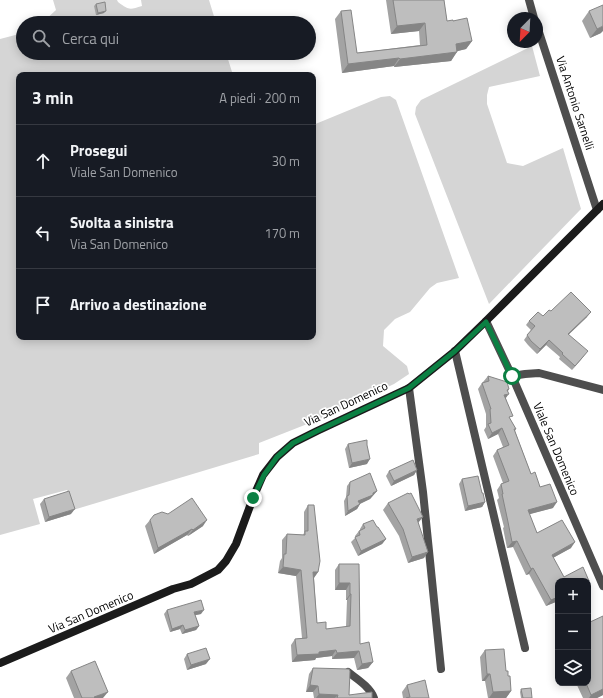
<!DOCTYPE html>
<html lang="it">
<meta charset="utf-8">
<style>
:root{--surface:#171b24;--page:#242831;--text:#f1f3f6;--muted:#9ea1a6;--line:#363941}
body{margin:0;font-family:"Titillium Web",sans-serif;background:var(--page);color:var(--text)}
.controls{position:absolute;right:12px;bottom:12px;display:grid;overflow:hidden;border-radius:8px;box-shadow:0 2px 10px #0003}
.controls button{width:36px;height:36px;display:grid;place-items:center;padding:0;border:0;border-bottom:1px solid var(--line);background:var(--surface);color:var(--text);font:20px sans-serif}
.compass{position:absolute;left:507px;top:12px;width:36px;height:36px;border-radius:50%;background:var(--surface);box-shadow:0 2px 10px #0003;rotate:204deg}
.stop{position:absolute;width:12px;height:12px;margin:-9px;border:3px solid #0b8043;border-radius:50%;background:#fff}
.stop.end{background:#0b8043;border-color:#fff;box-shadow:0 1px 4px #0008}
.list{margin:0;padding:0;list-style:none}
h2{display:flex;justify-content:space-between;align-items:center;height:52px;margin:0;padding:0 16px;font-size:17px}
h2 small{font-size:13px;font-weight:400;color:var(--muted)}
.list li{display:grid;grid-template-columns:26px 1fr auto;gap:12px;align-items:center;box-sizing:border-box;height:72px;padding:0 16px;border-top:1px solid var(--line)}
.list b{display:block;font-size:15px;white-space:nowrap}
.list p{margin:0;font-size:13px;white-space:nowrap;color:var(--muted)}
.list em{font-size:13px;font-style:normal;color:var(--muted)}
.icon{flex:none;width:22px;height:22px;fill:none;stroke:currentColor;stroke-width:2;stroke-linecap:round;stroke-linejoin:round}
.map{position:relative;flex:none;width:603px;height:698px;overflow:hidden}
.search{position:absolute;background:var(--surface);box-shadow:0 2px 10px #0003;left:16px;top:16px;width:300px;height:44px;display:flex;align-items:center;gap:10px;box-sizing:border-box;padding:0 14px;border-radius:22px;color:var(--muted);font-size:15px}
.panel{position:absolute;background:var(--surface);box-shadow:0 2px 10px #0003;left:16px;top:72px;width:300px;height:268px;border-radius:8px}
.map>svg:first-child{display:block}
.green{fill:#d5d5d5}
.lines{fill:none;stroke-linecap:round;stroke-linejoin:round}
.street{stroke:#4e4e4e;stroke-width:8}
.secondary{stroke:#1b1b1b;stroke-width:8}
.wall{fill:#a3a3a3}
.shaded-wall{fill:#858585}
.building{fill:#bebebe;stroke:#858585}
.route{stroke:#0b8043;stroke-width:5}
.labels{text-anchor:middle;stroke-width:3.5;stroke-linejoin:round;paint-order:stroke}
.street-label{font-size:12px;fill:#000;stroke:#fff}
</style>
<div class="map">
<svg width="603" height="698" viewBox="0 0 603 698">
<rect width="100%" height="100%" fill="#fff"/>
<g class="green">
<path d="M53,0H117L118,2C129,10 129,10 142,6L141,0H209L216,23H42L56,10Z"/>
<path d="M23,33V53H226L233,75H19V337H313V125L381,97L390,96L396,100L459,278L437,283L430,288L410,312L395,319L384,330L383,346L407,366L409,374L394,384L325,417L259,443V454L73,510L67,490L33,499L40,524L0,535V39Z"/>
<path d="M532,46L540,76L489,87L487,95V104L507,163L523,166L563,148L581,209L489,304L415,114L416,107L421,100Z"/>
</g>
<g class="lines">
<g class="street">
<path d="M529,0L534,18"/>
<path d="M537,26L597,210"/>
<path d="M486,321L512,376L603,586"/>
<path d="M455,351L525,648"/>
<path d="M512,376L525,374L539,373L603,390"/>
<path d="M409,388L423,492L441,669"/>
<path d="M348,672C357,679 370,687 374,698"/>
</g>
<path class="secondary" d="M0,663L173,589L191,584L218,570L226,561L236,544L253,498L263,475L277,457L293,443L317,431L409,388L455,351L486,321L603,204"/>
</g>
<g class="wall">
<path d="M386,0H444L447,21H453L472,41L466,49L457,51L451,61L394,67V66L342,73L335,19L341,11L357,53L420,45L419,31L391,34Z"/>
<path d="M96,4L104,13L96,15L94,6Z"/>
<path d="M589,11L601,33L590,38L582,21Z"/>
<path d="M551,311L587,317L568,335L584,356L572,370L559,359L560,357L546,345L537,354L528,345L524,340L531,330L526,325L529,321L543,316Z"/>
<path d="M488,376L509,389L508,391L506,398L510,419L516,429L515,431L531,474L540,487L553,508L529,514L537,533L571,548L553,558L558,581V601L546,606L529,574L526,575L513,547L507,548L503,528L504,527L497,500L499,498L497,490L501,484L503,483L493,456L497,450L503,447L498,434L488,439L484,430L486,427V414L478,389L482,383H484L483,382Z"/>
<path d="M348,444L367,464L349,468L345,449Z"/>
<path d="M417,470L414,475L391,486L386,476L389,471Z"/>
<path d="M462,479L482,493L485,502L482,507L465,511L459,484Z"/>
<path d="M350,482L377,491L370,499L360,504L357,509L345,516L344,501L346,497L347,486Z"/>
<path d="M44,499L71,514L45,522L40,504Z"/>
<path d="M388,503L418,523L424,558L408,563L399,536L383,510Z"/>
<path d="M308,505L318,572L314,578L317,623L326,629L346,627L347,600H346V590H335V570L339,564H359L360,644L373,662L368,668L357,670L354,658L332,659V656L316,658L315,660L292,662L291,645L295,639L302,638L296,576L278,573L280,561L282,558V540L287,534L303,535L304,533V512Z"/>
<path d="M168,514L203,526L188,536L187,535L154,554L145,526L150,520Z"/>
<path d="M363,524L377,527L386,539L382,544L358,556L351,542L356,537L355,536L359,531H360V529Z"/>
<path d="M167,610L201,614L195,615L199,626L196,630L182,634L180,629L170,632L164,614Z"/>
<path d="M603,616V695L597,698H583L576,683H588Z"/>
<path d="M485,650L506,671L511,691L506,698H488L485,681H482L480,657Z"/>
<path d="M187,654L206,664L187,670L184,659Z"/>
<path d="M313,668L349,695L372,698H314L313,692H306L309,674Z"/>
<path d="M71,671L103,698H74L66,678Z"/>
<path d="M407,685L429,698H403L402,692Z"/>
<path d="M521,689L532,698H521L520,692Z"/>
</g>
<g class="shaded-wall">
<path d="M106,11L104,13L96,15L98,13Z"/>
<path d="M425,23L419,31L391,34L397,26Z"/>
<path d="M603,26V31L601,33L590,38L597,29Z"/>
<path d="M472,41L466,49L450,53L456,44Z"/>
<path d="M457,52L451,61L394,67L400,59Z"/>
<path d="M399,58L394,66L342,73L348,64Z"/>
<path d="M591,312L587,317L564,339L568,334Z"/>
<path d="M549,340L546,345L537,354L540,349Z"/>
<path d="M588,351L584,356L572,370L575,366Z"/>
<path d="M509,389L505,395L509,394L504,400V396L507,390Z"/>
<path d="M502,428L498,434L488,439L492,433Z"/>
<path d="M370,459L367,464L349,468L352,463Z"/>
<path d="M417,470L414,475L391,486L394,481Z"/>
<path d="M377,491L370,499L355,506L358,501Z"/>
<path d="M485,502L482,507L465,511L468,506Z"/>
<path d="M557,502L553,508L523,516L528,510Z"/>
<path d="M360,504L357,509L345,516L348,511Z"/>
<path d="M75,509L71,514L45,522L49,517Z"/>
<path d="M423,517L418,523L417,519Z"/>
<path d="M207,520L203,526L188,536L193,530Z"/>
<path d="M192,529L187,535L154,554L158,548Z"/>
<path d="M386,539L382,544L358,556L361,551Z"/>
<path d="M517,541L513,547L507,548L512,542Z"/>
<path d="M575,542L571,548L547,561L552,555Z"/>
<path d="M428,552L424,558L408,563L412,557Z"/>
<path d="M283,567L301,570L296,576L278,573Z"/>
<path d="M533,568L529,574L526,575L531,569Z"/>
<path d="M313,572H318L313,579Z"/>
<path d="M339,583H350L346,590H335Z"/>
<path d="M350,594H351L347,600H346Z"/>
<path d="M558,597V601L546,606L551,600Z"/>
<path d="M204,610L201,614L191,616L194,612Z"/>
<path d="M183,625L180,629L170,632L172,629Z"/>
<path d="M199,626L196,630L182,634L185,630Z"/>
<path d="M336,650L332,656L316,658L315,660L292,662L297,655L319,652Z"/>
<path d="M359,651L354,658L332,659L337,653Z"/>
<path d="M210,659L206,664L187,670L191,665Z"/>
<path d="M373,662L368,668L357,670L362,664Z"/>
<path d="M487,674H490L485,681H482Z"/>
<path d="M310,685L318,686L313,692H306Z"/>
<path d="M603,689V695L597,698H589L591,695Z"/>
<path d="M511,691L506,698H489L493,692Z"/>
<path d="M108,692L103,698H94V697Z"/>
<path d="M319,694L338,695L335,698H316Z"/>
</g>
<g class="building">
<path d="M393,0H444L447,21L453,20V21L467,18L472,41L456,44L457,52L400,59L399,58L348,64L341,11L351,10L357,53L427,45L425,23L397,26Z"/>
<path d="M105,2L106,11L98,13L96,4Z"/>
<path d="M603,5V26L597,29L589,11Z"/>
<path d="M571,292L591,312L568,334L588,351L575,366L562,354L563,353L549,340L540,349L531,341L527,335L535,326L529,321L538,312L543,316L549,310L551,311Z"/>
<path d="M488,376L507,382L509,389L507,390L509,394L504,395L513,416L509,417L516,429H514L531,474L535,472L540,487L550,484L557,502L528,510L537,533L562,520L575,542L552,555L564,577L583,567L589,581L588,582V581H558V597L551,600L533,568L531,569L517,541L512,542L508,522L502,494H503L501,484L509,481L497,450L509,445L502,428L492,433L488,424L491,423L490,409H491L482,383L489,381Z"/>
<path d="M367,440V445L370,459L352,463L348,444Z"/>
<path d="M413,460L417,470L394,481L389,471Z"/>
<path d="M370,473L377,491L373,493V495L358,501L360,504L348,511L347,496L349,495L350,482Z"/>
<path d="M478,476L482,493H483L485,502L468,506L462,479Z"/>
<path d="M69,491L75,509L49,517L44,499Z"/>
<path d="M408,493L409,494L411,493L423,517L417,519L428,552L412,557L403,529L388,503Z"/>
<path d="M192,498L207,520L193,530L192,529L158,548L150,520L154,515L162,512L168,514Z"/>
<path d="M308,505H314L320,561L318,572H313L317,623L326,622V629L350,626L351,594H350V583H339V564H359L360,644L369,642L373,662L362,664L359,651L337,653L336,650L319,652V654L297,655L295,639L307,638L301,570L283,567L284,554H286L287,534L305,535V531H308Z"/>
<path d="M373,520L377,527H378L386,539L361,551L355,537L360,535L359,531L365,528L363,524Z"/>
<path d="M201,600L204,610L194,612L199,626L185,630L183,625L172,629L167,610Z"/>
<path d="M603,616V689L591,695L586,683H588V623Z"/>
<path d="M206,648L210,659L191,665L187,654Z"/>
<path d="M504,649L506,671H508V676H510L511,691L493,692L490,674H487L485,650Z"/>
<path d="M95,661L108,692L94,697L95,698H82L71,671Z"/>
<path d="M313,668L349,669L350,671L349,695L372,692V698H337L338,695L319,694L318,686L310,685Z"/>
<path d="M425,680L429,698H406L410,697L407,685Z"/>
<path d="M531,688L532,698H523L521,689Z"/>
</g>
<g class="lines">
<path class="route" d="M253,498L264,475L277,457L293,443L317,431L409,388L455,351L486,322L512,376"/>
</g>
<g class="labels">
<g class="street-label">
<text transform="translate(575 103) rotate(72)" y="4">Via Antonio Sarnelli</text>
<text transform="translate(346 404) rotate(-25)" y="4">Via San Domenico</text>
<text transform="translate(556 449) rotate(67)" y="4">Viale San Domenico</text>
<text transform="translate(91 612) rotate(-23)" y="4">Via San Domenico</text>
</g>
</g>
</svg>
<div class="controls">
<button>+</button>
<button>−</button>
<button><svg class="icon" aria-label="layers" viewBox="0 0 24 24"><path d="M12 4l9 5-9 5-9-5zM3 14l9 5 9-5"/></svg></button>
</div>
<svg class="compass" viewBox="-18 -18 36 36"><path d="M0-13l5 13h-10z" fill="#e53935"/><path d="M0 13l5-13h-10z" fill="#9ea1a6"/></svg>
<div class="stop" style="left:512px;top:376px"></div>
<div class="stop end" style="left:253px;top:498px"></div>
<div class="search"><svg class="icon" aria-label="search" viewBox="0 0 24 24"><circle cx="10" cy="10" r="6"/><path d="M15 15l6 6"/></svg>Cerca qui</div>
<section class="panel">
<h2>3 min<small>A piedi · 200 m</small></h2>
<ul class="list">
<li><svg class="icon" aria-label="ahead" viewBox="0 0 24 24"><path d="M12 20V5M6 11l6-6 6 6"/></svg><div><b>Prosegui</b><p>Viale San Domenico</p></div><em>30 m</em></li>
<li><svg class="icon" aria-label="left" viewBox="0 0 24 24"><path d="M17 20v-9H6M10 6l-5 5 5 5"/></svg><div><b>Svolta a sinistra</b><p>Via San Domenico</p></div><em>170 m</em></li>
<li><svg class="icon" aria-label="arrive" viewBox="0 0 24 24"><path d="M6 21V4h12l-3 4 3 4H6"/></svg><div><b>Arrivo a destinazione</b></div></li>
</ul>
</section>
</div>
